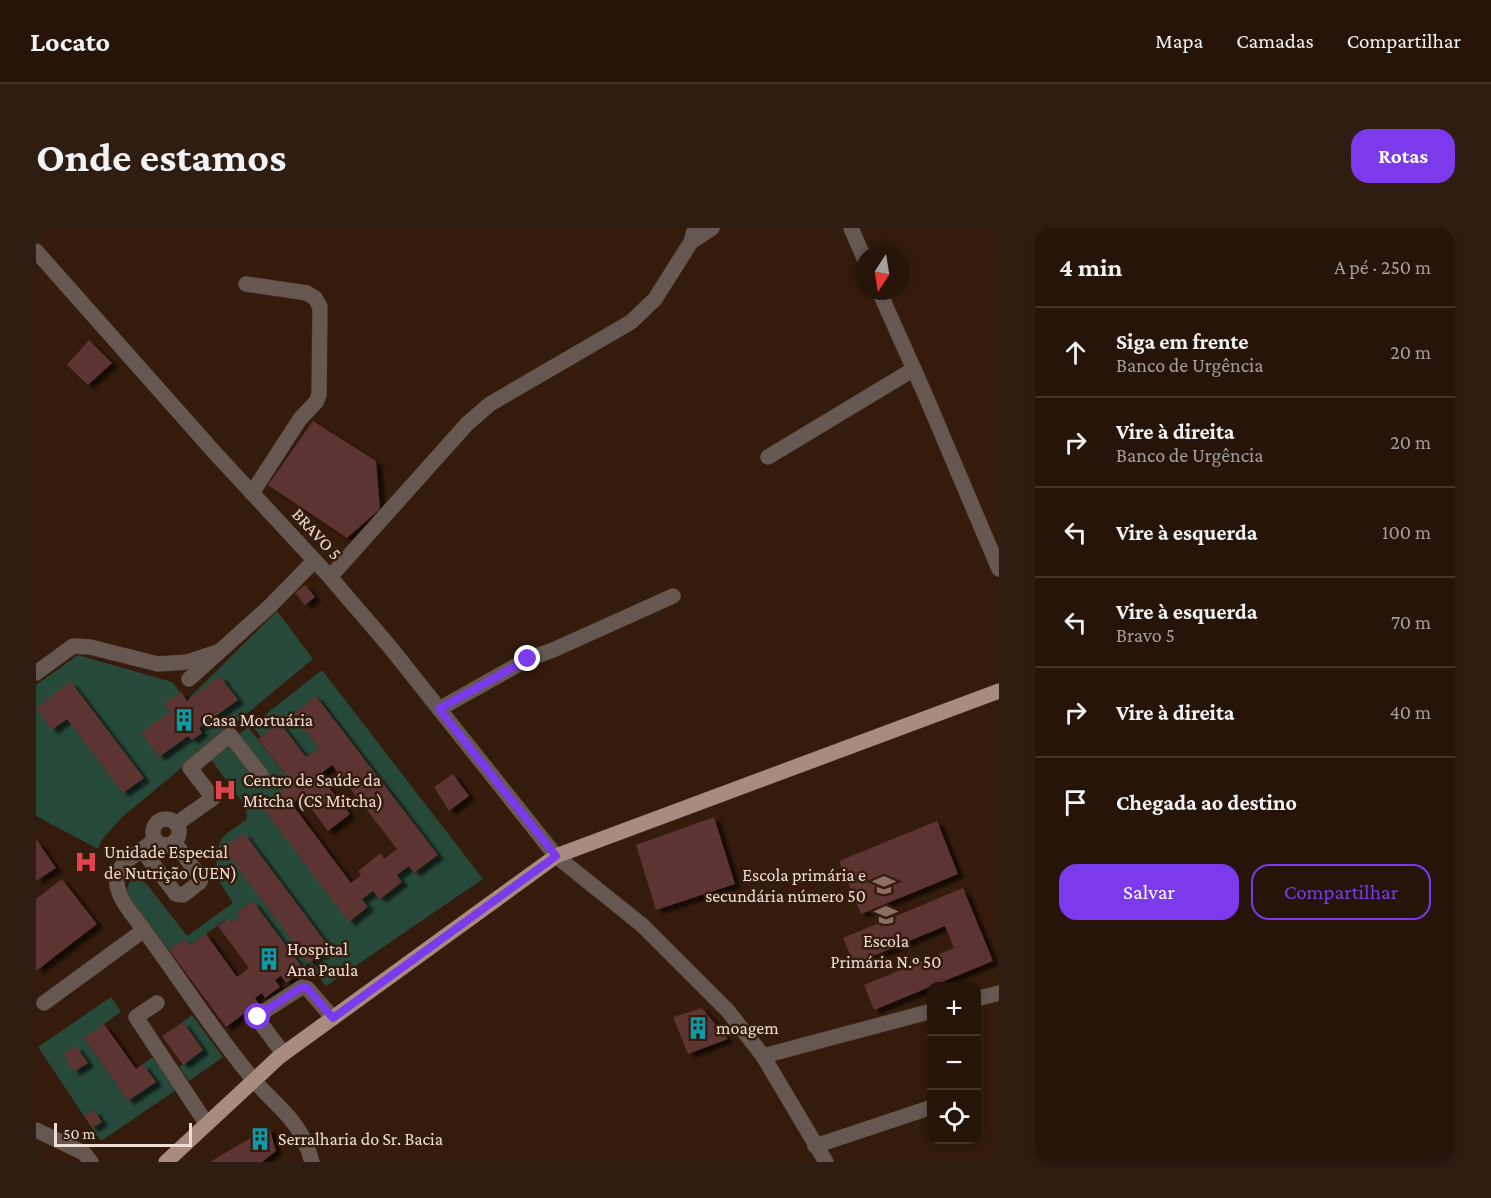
<!DOCTYPE html>
<html lang="pt">
<meta charset="utf-8">
<style>
:root{--surface:#271408;--page:#2f1d12;--text:#f1f3f6;--muted:#a49e9c;--line:#433329;--accent:#7c3aed}
body{margin:0;font-family:"Crimson Pro",serif;background:var(--page);color:var(--text)}
.controls{position:absolute;right:18px;bottom:18px;display:grid;overflow:hidden;border-radius:12px;box-shadow:0 3px 9px #0003}
.controls button{width:54px;height:54px;display:grid;place-items:center;padding:0;border:0;border-bottom:2px solid var(--line);background:var(--surface);color:var(--text);font:30px sans-serif}
.compass{position:absolute;left:819px;top:18px;width:54px;height:54px;border-radius:50%;background:var(--surface);box-shadow:0 3px 9px #0003;rotate:192deg}
.scale{position:absolute;left:18px;bottom:15px;width:138px;box-sizing:border-box;padding-left:6px;border:3px solid #efddd3;border-top:0;font-size:16px;line-height:21px;white-space:nowrap;color:#efddd3;-webkit-text-stroke:4px #341b0b;paint-order:stroke}
.stop{position:absolute;width:18px;height:18px;margin:-14px;border:4px solid #7c3aed;border-radius:50%;background:#fff}
.stop.end{background:#7c3aed;border-color:#fff;box-shadow:0 2px 6px #0008}
.list{margin:0;padding:0;list-style:none}
h2{display:flex;justify-content:space-between;align-items:center;height:78px;margin:0;padding:0 24px;font-size:26px}
h2 small{font-size:20px;font-weight:400;color:var(--muted)}
.list li{display:grid;grid-template-columns:39px 1fr auto;gap:18px;align-items:center;box-sizing:border-box;height:90px;padding:0 24px;border-top:2px solid var(--line)}
.list b{display:block;font-size:22px;white-space:nowrap}
.list p{margin:0;font-size:20px;white-space:nowrap;color:var(--muted)}
.list em{font-size:20px;font-style:normal;color:var(--muted)}
.actions{display:flex;gap:12px;padding:18px 24px}
.actions a{flex:1;padding:14px 0;border:2px solid var(--accent);border-radius:18px;text-align:center;font-size:21px;color:var(--accent)}
.actions .main{background:var(--accent);color:#fff}
.icon{flex:none;width:33px;height:33px;fill:none;stroke:currentColor;stroke-width:2;stroke-linecap:round;stroke-linejoin:round}
.map{position:relative;flex:none;width:963px;height:934px;overflow:hidden;border-radius:18px}
header{display:flex;align-items:center;gap:36px;box-sizing:border-box;height:84px;padding:0 30px;background:var(--surface);border-bottom:2px solid var(--line)}
header strong{font-size:28px}
nav{display:flex;gap:33px;margin-inline-start:auto;font-size:21px}
.intro{display:flex;align-items:center;justify-content:space-between;box-sizing:border-box;height:144px;padding:0 36px}
h1{margin:0;font-size:42px}
.button{padding:15px 27px;border-radius:18px;background:var(--accent);color:#fff;font-size:21px;font-weight:700}
main{display:flex;gap:36px;padding:0 36px}
aside{flex:1;background:var(--surface);border-radius:18px;box-shadow:0 3px 9px #0003}
.map>svg:first-child{display:block}
.green{fill:#264939}
.building{fill:#5c3430;fill-rule:evenodd;filter:url(#shadow)}
.lines{fill:none;stroke-linecap:round;stroke-linejoin:round}
.minor-casing{stroke:#4e3627;stroke-width:16}
.major-casing{stroke:#4e3627;stroke-width:16}
.minor{stroke:#665751;stroke-width:15}
.major{stroke:#a98b7f;stroke-width:15}
.route{stroke:#7c3aed;stroke-width:8}
.labels{text-anchor:middle;stroke-width:5;stroke-linejoin:round;paint-order:stroke}
.street-label{font-size:18px;fill:#efddd3;stroke:#341b0b}
.poi-label{font-size:18px;fill:#efddd3;stroke:#341b0b;text-anchor:start}
</style>
<header>
<strong>Locato</strong>
<nav><a>Mapa</a><a>Camadas</a><a>Compartilhar</a></nav>
</header>
<div class="intro"><h1>Onde estamos</h1><a class="button">Rotas</a></div>
<main>
<div class="map">
<svg width="963" height="934" viewBox="0 0 963 934">
<defs>
<filter id="shadow"><feDropShadow dx="6" dy="4" stdDeviation="1.5" flood-color="#0009"/></filter>
</defs>
<rect width="100%" height="100%" fill="#341b0b"/>
<g class="green">
<path d="M241,383L277,431L85,590L65,613L62,621L0,588V457L42,427L136,454L151,472Z"/>
<path d="M286,442L447,651L290,758L273,735L266,740L217,673L201,684L204,689L195,695L191,691L154,717L149,711L133,722L92,668L91,660L95,652L103,651L110,655L151,708L197,675L179,647C181,636 180,617 188,608C195,601 204,598 211,590L210,579L174,530L212,499L256,555L226,578L314,693L332,680L326,671L337,663L344,671L366,654L361,647L373,638L379,645L402,628L281,468L257,486L283,520L270,529L244,495L225,509L216,497Z"/>
<path d="M75,769L85,784L48,810L92,873L120,854L107,836L117,829L140,862L65,913L56,900L66,893L58,882L48,888L2,819Z"/>
<path d="M156,787L187,829L153,853L143,839L167,822L147,794Z"/>
</g>
<g class="building">
<path d="M53,112L76,135L52,157L31,137Z"/>
<path d="M277,193L340,233L344,281L311,310L232,257Z"/>
<path d="M269,357L279,369L269,377L259,365Z"/>
<path d="M184,448L202,472L163,500L166,505L156,512L152,508L123,529L105,505L134,484L128,476L145,464L151,473Z"/>
<path d="M35,454L108,550L87,565L31,491L16,502L0,480Z"/>
<path d="M280,468L402,627L378,645L373,638L361,647L366,654L344,671L337,663L326,671L332,679L313,694L225,578L256,555L222,511L244,495L270,529L283,520L257,486ZM296,537L361,621L348,631L345,625L322,643L325,647L315,655L256,576L266,568L292,603L314,586L283,547Z"/>
<path d="M417,546L433,568L413,583L398,559Z"/>
<path d="M678,589L699,656L620,682L600,617Z"/>
<path d="M901,593L922,646L825,686L803,633Z"/>
<path d="M208,605L294,720L273,735L187,620Z"/>
<path d="M0,611L20,640L0,653Z"/>
<path d="M26,651L61,696L0,743V671Z"/>
<path d="M927,660L957,733L838,782L828,757L918,720L909,698L818,736L807,710Z"/>
<path d="M217,673L268,742L250,755L245,748L239,752L244,759L229,770L226,765L219,770L222,775L190,799L133,722L149,711L154,717L170,706L201,749L213,740L182,698L192,691L195,695L204,689L201,684Z"/>
<path d="M666,780L692,811L652,826L637,789Z"/>
<path d="M147,794L167,822L147,837L126,808Z"/>
<path d="M68,796L100,841L107,836L120,854L92,873L48,810Z"/>
<path d="M40,818L52,835L38,844L27,826Z"/>
<path d="M58,882L66,894L56,900L48,888Z"/>
<path d="M233,899L240,923L226,934H174Z"/>
</g>
<g class="lines">
<g class="minor-casing">
<g id="minor">
<path d="M815,0L828,30"/>
<path d="M655,14L676,0"/>
<path d="M0,23L179,225L294,349L354,419L520,628L606,697L692,783L727,828L790,934"/>
<path d="M210,56L271,65L279,70L284,79L283,167L280,174L264,191L216,265"/>
<path d="M843,63L888,164L963,341"/>
<path d="M732,229L878,141"/>
<path d="M294,349L431,196L454,176L595,94L619,71L655,14L659,0"/>
<path d="M0,445L37,418L54,419L122,436L151,434L182,424"/>
<path d="M153,451L234,378L278,333"/>
<path d="M403,481L492,431L517,422L637,368"/>
<circle cx="130" cy="604" r="13"/>
<path d="M140,596L177,570L154,540L194,507L225,547"/>
<path d="M106,622L140,666L147,667L164,654L165,650L138,614"/>
<path d="M108,702C144,751 177,803 216,850C243,882 264,890 276,934"/>
<path d="M940,771L963,765"/>
<path d="M8,775L108,702C96,685 71,661 85,639C91,631 110,619 119,612"/>
<path d="M121,775L100,789L170,895"/>
<path d="M247,825L223,793L224,786L266,759L271,760L297,790"/>
<path d="M727,828L896,783"/>
<path d="M0,902L48,925L55,934"/>
<path d="M779,918L896,879"/>
</g>
</g>
<g class="major-casing">
<path id="major" d="M130,934L243,829L520,628L963,463"/>
</g>
<use href="#minor" class="minor"/>
<use href="#major" class="major"/>
</g>
<g class="lines">
<path class="route" d="M222,789L224,786L266,759L271,760L297,790L520,628L403,481L492,431"/>
</g>
<defs>
<g id="building-bare" transform="scale(1.8)"><path d="M-4-6H4V6H1V3H-1V6H-4ZM-2.5-4.3h1.7v1.8h-1.7ZM.8-4.3h1.7v1.8H.8ZM-2.5-1h1.7V.8h-1.7ZM.8-1h1.7V.8H.8Z" fill="#0f9aa8" stroke="#341b0b" stroke-width="2.5" paint-order="stroke"/></g>
<g id="hospital-bare" transform="scale(1.8)"><path d="M-5-5h3v3.5h4V-5h3V5h-3V1.5h-4V5h-3Z" fill="#e0444e" stroke="#341b0b" stroke-width="2.5" paint-order="stroke"/></g>
<g id="school-bare" transform="scale(1.8)"><path d="M0-5L7-2L0 1L-7-2ZM-4 1L0 2.5L4 1V4Q0 6-4 4Z" fill="#8d6e63" stroke="#341b0b" stroke-width="2.5" paint-order="stroke"/></g>
</defs>
<g fill-rule="evenodd">
<use href="#building-bare" x="148" y="492"/>
<use href="#hospital-bare" x="189" y="562"/>
<use href="#hospital-bare" x="50" y="634"/>
<use href="#school-bare" x="848" y="657"/>
<use href="#school-bare" x="850" y="687"/>
<use href="#building-bare" x="233" y="731"/>
<use href="#building-bare" x="662" y="800"/>
<use href="#building-bare" x="224" y="911"/>
</g>
<g class="labels">
<g class="street-label">
<text transform="translate(281 306) rotate(47)" y="6">BRAVO 5</text>
</g>
<g class="poi-label">
<text x="166" y="498">Casa Mortuária</text>
<text x="207" y="558">Centro de Saúde da<tspan x="207" dy="21">Mitcha (CS Mitcha)</tspan></text>
<text x="68" y="630">Unidade Especial<tspan x="68" dy="21">de Nutrição (UEN)</tspan></text>
<text x="830" y="653" text-anchor="end">Escola primária e<tspan x="830" dy="21">secundária número 50</tspan></text>
<text x="850" y="719" text-anchor="middle">Escola<tspan x="850" dy="21">Primária N.º 50</tspan></text>
<text x="251" y="727">Hospital<tspan x="251" dy="21">Ana Paula</tspan></text>
<text x="680" y="806">moagem</text>
<text x="242" y="917">Serralharia do Sr. Bacia</text>
</g>
</g>
</svg>
<div class="controls">
<button>+</button>
<button>−</button>
<button><svg class="icon" aria-label="locate" viewBox="0 0 24 24"><circle cx="12" cy="12" r="6"/><path d="M12 2v4M12 18v4M2 12h4M18 12h4"/></svg></button>
</div>
<svg class="compass" viewBox="-18 -18 36 36"><path d="M0-13l5 13h-10z" fill="#e53935"/><path d="M0 13l5-13h-10z" fill="#a49e9c"/></svg>
<div class="scale">50 m</div>
<div class="stop" style="left:222px;top:789px"></div>
<div class="stop end" style="left:492px;top:431px"></div>
</div>
<aside>
<h2>4 min<small>A pé · 250 m</small></h2>
<ul class="list">
<li><svg class="icon" aria-label="ahead" viewBox="0 0 24 24"><path d="M12 20V5M6 11l6-6 6 6"/></svg><div><b>Siga em frente</b><p>Banco de Urgência</p></div><em>20 m</em></li>
<li><svg class="icon" aria-label="right" viewBox="0 0 24 24"><path d="M7 20v-9h11M14 6l5 5-5 5"/></svg><div><b>Vire à direita</b><p>Banco de Urgência</p></div><em>20 m</em></li>
<li><svg class="icon" aria-label="left" viewBox="0 0 24 24"><path d="M17 20v-9H6M10 6l-5 5 5 5"/></svg><div><b>Vire à esquerda</b></div><em>100 m</em></li>
<li><svg class="icon" aria-label="left" viewBox="0 0 24 24"><path d="M17 20v-9H6M10 6l-5 5 5 5"/></svg><div><b>Vire à esquerda</b><p>Bravo 5</p></div><em>70 m</em></li>
<li><svg class="icon" aria-label="right" viewBox="0 0 24 24"><path d="M7 20v-9h11M14 6l5 5-5 5"/></svg><div><b>Vire à direita</b></div><em>40 m</em></li>
<li><svg class="icon" aria-label="arrive" viewBox="0 0 24 24"><path d="M6 21V4h12l-3 4 3 4H6"/></svg><div><b>Chegada ao destino</b></div></li>
</ul>
<div class="actions"><a class="main">Salvar</a><a>Compartilhar</a></div>
</aside>
</main>
